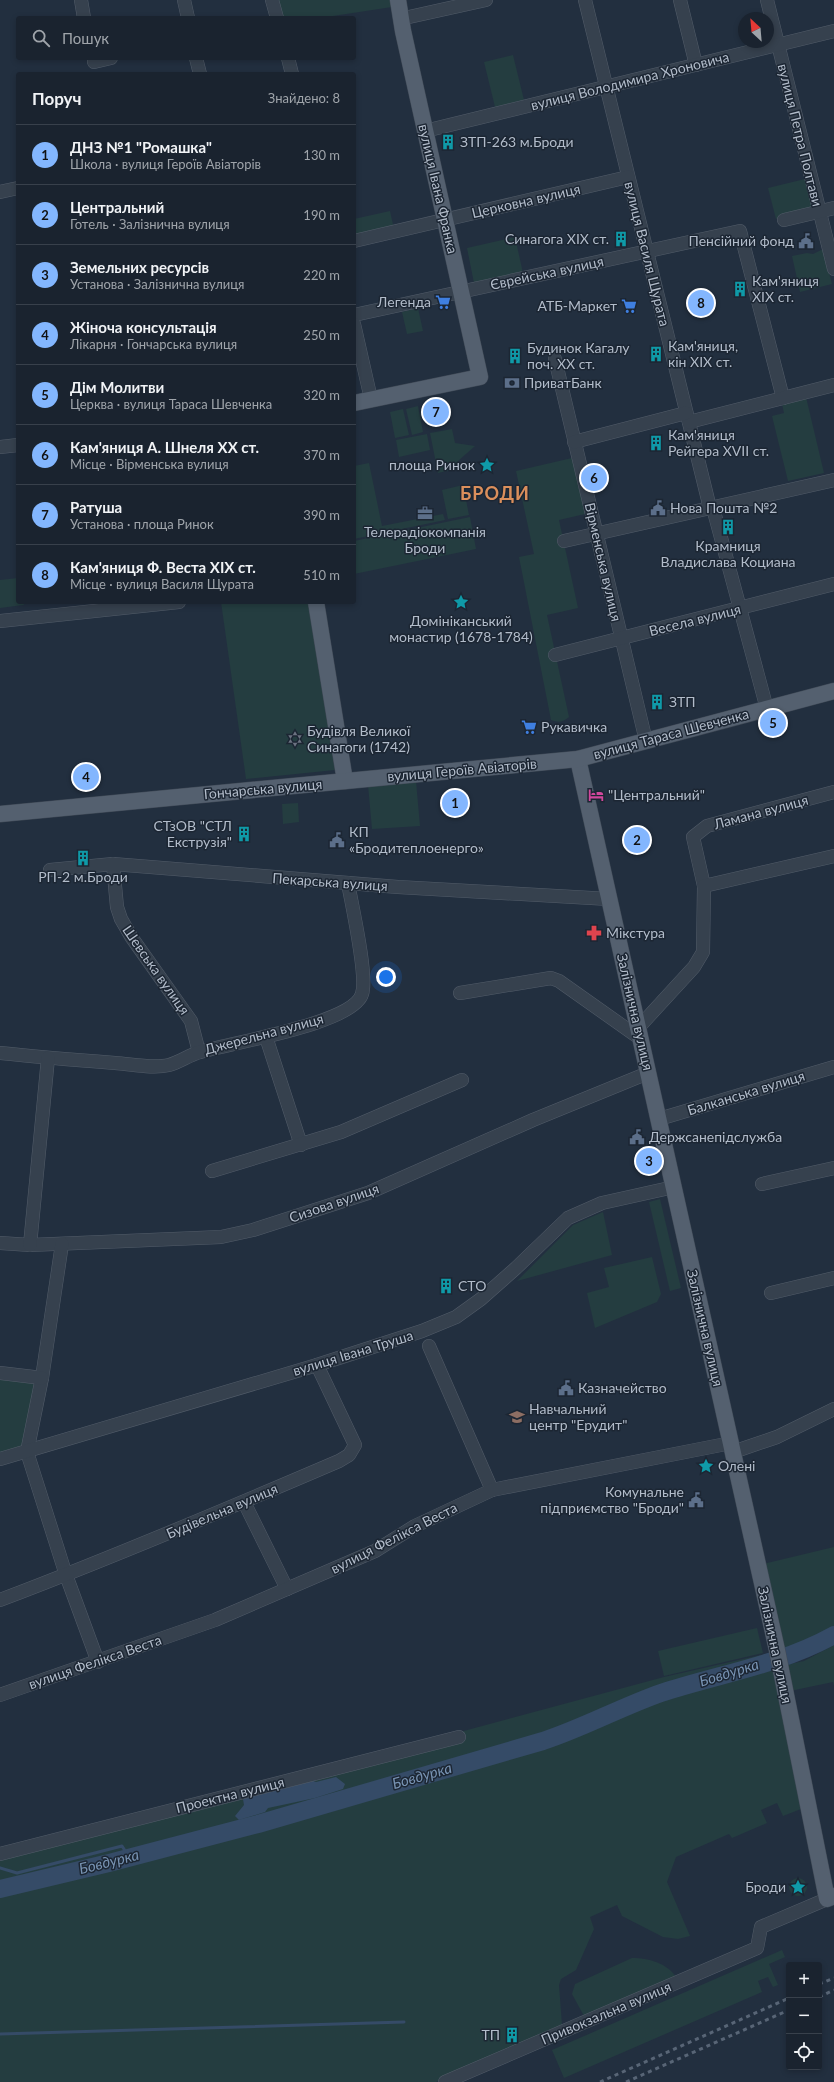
<!DOCTYPE html>
<html lang="uk">
<meta charset="utf-8">
<style>
:root{--surface:#1a232f;--page:#232b37;--text:#f1f3f6;--muted:#9fa4aa;--line:#38404b;--accent:#83b6fe}
body{margin:0;font-family:Lato,sans-serif;background:var(--page);color:var(--text)}
.controls{position:absolute;right:12px;bottom:12px;display:grid;overflow:hidden;border-radius:4px;box-shadow:0 2px 6px #0003}
.controls button{width:36px;height:36px;display:grid;place-items:center;padding:0;border:0;border-bottom:1px solid var(--line);background:var(--surface);color:var(--text);font:20px sans-serif}
.compass{position:absolute;left:738px;top:12px;width:36px;height:36px;border-radius:50%;background:var(--surface);box-shadow:0 2px 6px #0003;rotate:334deg}
.you{position:absolute;left:386px;top:977px;width:14px;height:14px;margin:-10px;border:3px solid #fff;border-radius:50%;background:#1a73e8;box-shadow:0 0 0 6px #1a73e833}
.badge{display:grid;place-items:center;width:26px;height:26px;border-radius:50%;background:var(--accent);color:#111;font-size:13px;font-weight:700}
.pin{position:absolute;translate:-50% -50%;border:2px solid #fff;box-shadow:0 1px 4px #0006}
.list{margin:0;padding:0;list-style:none}
h2{display:flex;justify-content:space-between;align-items:center;height:52px;margin:0;padding:0 16px;font-size:17px}
h2 small{font-size:13px;font-weight:400;color:var(--muted)}
.list li{display:grid;grid-template-columns:26px 1fr auto;gap:12px;align-items:center;box-sizing:border-box;height:60px;padding:0 16px;border-top:1px solid var(--line)}
.list b{display:block;font-size:15px;white-space:nowrap}
.list p{margin:0;font-size:13px;white-space:nowrap;color:var(--muted)}
.list em{font-size:13px;font-style:normal;color:var(--muted)}
.icon{flex:none;width:22px;height:22px;fill:none;stroke:currentColor;stroke-width:2;stroke-linecap:round;stroke-linejoin:round}
.map{position:relative;flex:none;width:834px;height:2082px;overflow:hidden}
.search{position:absolute;background:var(--surface);box-shadow:0 2px 6px #0003;left:16px;top:16px;width:340px;height:44px;display:flex;align-items:center;gap:10px;box-sizing:border-box;padding:0 14px;border-radius:4px;color:var(--muted);font-size:15px}
.panel{position:absolute;background:var(--surface);box-shadow:0 2px 6px #0003;left:16px;top:72px;width:340px;height:532px;border-radius:4px}
.map>svg:first-child{display:block}
.green{fill:#243d40}
.water{fill:#354b67}
.lines{fill:none;stroke-linecap:round;stroke-linejoin:round}
.stream{stroke:#354b67;stroke-width:3}
.river{stroke:#354b67;stroke-width:18}
.minor-casing{stroke:#525c69;stroke-width:14}
.major-casing{stroke:#404a57;stroke-width:17}
.minor{stroke:#36414e;stroke-width:13}
.major{stroke:#54606f;stroke-width:16}
.rail{stroke:#586576;stroke-width:3;stroke-dasharray:4 4;stroke-linecap:butt}
.labels{text-anchor:middle;stroke-width:3;stroke-linejoin:round;paint-order:stroke}
.street-label{font-size:14px;fill:#b2bcca;stroke:#1c2633}
.poi-label{font-size:14px;fill:#b2bcca;stroke:#1c2633;text-anchor:start}
.water-label{font-size:15px;font-style:italic;fill:#7893b3;stroke:#1c2633}
.district-label{font-size:18px;font-weight:bold;letter-spacing:1px;fill:#db8f5c;stroke:#1c2633}
</style>
<div class="map">
<svg width="834" height="2082" viewBox="0 0 834 2082">
<rect width="100%" height="100%" fill="#222f3f"/>
<g class="green">
<path d="M275,0H391L392,7L320,18H279Z"/>
<path d="M513,55L524,100L495,107L484,62Z"/>
<path d="M809,178L817,209L776,219L768,188Z"/>
<path d="M390,211L394,229L354,239V219Z"/>
<path d="M515,237L523,273L474,283L467,248Z"/>
<path d="M823,249L832,284L800,292L792,256L807,253L813,254Z"/>
<path d="M418,308L423,331L407,334L402,312Z"/>
<path d="M806,397L824,473L788,481L772,416L784,413L782,404Z"/>
<path d="M418,406L423,432L412,435L406,409Z"/>
<path d="M403,409L409,435L395,438L390,412Z"/>
<path d="M452,429L455,443L475,446L458,461L460,468L438,473L430,433Z"/>
<path d="M427,434L430,450L399,457L396,440Z"/>
<path d="M572,458L585,514L559,520L578,608L547,615L569,717C563,722 559,723 551,720L519,557L534,554L516,471Z"/>
<path d="M369,463L382,526L443,514L445,520L354,539V466Z"/>
<path d="M463,485L469,515L448,519L442,490Z"/>
<path d="M470,517L476,549L354,574V541Z"/>
<path d="M18,578V602H28L23,605L0,608V580Z"/>
<path d="M221,602H308L335,770L246,779Z"/>
<path d="M416,781L420,826L372,829L368,785Z"/>
<path d="M298,803L299,822L283,824L282,804Z"/>
<path d="M660,1199L681,1288L670,1291L649,1202Z"/>
<path d="M603,1212L612,1255L517,1281L573,1225Z"/>
<path d="M652,1257L661,1294L657,1302L595,1328L587,1293L609,1287L604,1268Z"/>
<path d="M0,1375L38,1380L24,1450L0,1457Z"/>
<path d="M834,1547V1643L803,1658L784,1664L763,1564Z"/>
<path d="M757,1628L763,1653L664,1676L658,1651Z"/>
<path d="M834,1645V1686L833,1682L790,1691L785,1665L804,1661Z"/>
<path d="M770,1653L801,1809L783,1816L777,1803L761,1810L767,1823L732,1838L729,1834L676,1857L667,1882L690,1936L678,1939L663,1937L622,1916L617,1905L590,1917L594,1929L576,1970L561,1979L559,1985L562,2025L549,2035L436,2082H0V1856L664,1677Z"/>
<circle cx="798" cy="1887" r="9"/>
<path d="M782,1950L785,1957L769,1964L778,1985L773,1987L768,1977L758,1981L762,1992L564,2078L552,2050Z"/>
<path d="M632,1958C648,1958 667,1963 676,1977L584,2016L572,1994L575,1984Z"/>
</g>
<path class="water" d="M336,1777L345,1784L343,1789L315,1798L268,1808L265,1812L239,1820L235,1816L244,1805L243,1799L311,1780L316,1782Z"/>
<g class="lines">
<g class="stream">
<path d="M0,1868L17,1873L122,1846L129,1857"/>
<path d="M0,2034L404,2022"/>
</g>
<path class="river" d="M0,1889L109,1863L258,1824L543,1741C583,1728 621,1707 661,1693C719,1674 780,1665 834,1635"/>
<g class="minor-casing">
<g id="minor">
<path d="M81,0L84,18"/>
<path d="M184,0L188,18"/>
<path d="M272,0L277,18"/>
<path d="M585,0L710,508"/>
<path d="M680,0L696,65"/>
<path d="M767,0L834,269"/>
<path d="M400,19L486,0"/>
<path d="M196,58L200,74"/>
<path d="M288,58L292,74"/>
<path d="M94,62L111,58"/>
<path d="M425,131L834,31"/>
<path d="M0,192L18,188"/>
<path d="M784,220L834,208"/>
<path d="M354,241L628,177"/>
<path d="M354,315L740,231L783,398"/>
<path d="M354,324L371,399"/>
<path d="M555,359L646,741"/>
<path d="M689,422L834,385"/>
<path d="M574,442L686,413"/>
<path d="M0,447L18,445"/>
<path d="M713,508L767,709"/>
<path d="M564,541L834,480"/>
<path d="M0,621L179,602"/>
<path d="M555,655L834,584"/>
<path d="M113,864L117,907L121,919L132,938L191,1021L199,1052"/>
<path d="M50,870L113,864L398,887L609,899"/>
<path d="M704,886L693,837L707,826L834,792"/>
<path d="M460,993L551,978L559,981L641,1039"/>
<path d="M638,1028L694,967L703,952L704,886L834,856"/>
<path d="M266,1037L301,1145"/>
<path d="M0,1053C38,1057 76,1060 115,1063C131,1064 153,1069 169,1065C180,1062 189,1055 200,1052C229,1043 353,1024 362,994C368,976 352,906 348,883"/>
<path d="M659,1119L834,1067"/>
<path d="M212,1171L341,1132L462,1080"/>
<path d="M762,1184L834,1168"/>
<path d="M0,1243L30,1245L221,1237L253,1230L368,1193L533,1120L648,1073"/>
<path d="M62,1244L42,1378L27,1452L66,1575L98,1662"/>
<path d="M30,1245L48,1058"/>
<path d="M771,1293L834,1278"/>
<path d="M429,1346L492,1490"/>
<path d="M0,1373L42,1378"/>
<path d="M733,1452L777,1437L834,1409"/>
<path d="M0,1459L317,1365L422,1331L456,1317L481,1299L516,1268L568,1218L602,1203L674,1187"/>
<path d="M244,1502L287,1589"/>
<path d="M0,1600C114,1557 227,1509 339,1461L349,1455L355,1445L317,1365"/>
<path d="M0,1695L215,1620L375,1551L415,1526L492,1490L731,1443"/>
<path d="M0,1854L459,1737"/>
<path d="M445,2082L757,1948L761,1927L827,1899"/>
</g>
</g>
<g class="major-casing">
<g id="major">
<path d="M354,403L480,377L403,31L398,0"/>
<path d="M316,602L345,781"/>
<path d="M578,759L777,1650L827,1899L834,1896"/>
<path d="M0,814L578,759L834,691"/>
</g>
</g>
<use href="#minor" class="minor"/>
<use href="#major" class="major"/>
<g class="rail">
<path d="M819,1984L834,1978"/>
<path d="M819,1997L834,1990"/>
<path d="M600,2082L789,1998"/>
<path d="M626,2082L789,2010"/>
</g>
</g>
<defs>
<g id="building-bare" transform="scale(1.2)"><path d="M-4-6H4V6H1V3H-1V6H-4ZM-2.5-4.3h1.7v1.8h-1.7ZM.8-4.3h1.7v1.8H.8ZM-2.5-1h1.7V.8h-1.7ZM.8-1h1.7V.8H.8Z" fill="#0f9aa8" stroke="#1c2633" stroke-width="2.5" paint-order="stroke"/></g>
<g id="civic-bare" transform="scale(1.2)"><path d="M-.6-6.5H3V-4.5H.6V-3L4-1V1h2V6H-6V1h2V-1L-.6-3ZM-1.2 2.5V6h2.4V2.5Z" fill="#5c6f8a" stroke="#1c2633" stroke-width="2.5" paint-order="stroke"/></g>
<g id="supermarket-bare" transform="scale(1.2)"><path d="M-6-5.5h2.5l.6 2H6L4.5 2H-2.5L-4.4-4H-6ZM-1.5 3.2a1.3 1.3 0 1 0 .1 0ZM3 3.2a1.3 1.3 0 1 0 .1 0Z" fill="#3f7fe0" stroke="#1c2633" stroke-width="2.5" paint-order="stroke"/></g>
<g id="bank-bare" transform="scale(1.2)"><path d="M-6-4H6V4H-6ZM0-2.3a2.3 2.3 0 1 0 0 4.6a2.3 2.3 0 1 0 0-4.6Z" fill="#5c6f8a" stroke="#1c2633" stroke-width="2.5" paint-order="stroke"/></g>
<g id="sight-bare" transform="scale(1.2)"><path d="M0-6L1.8-2.2L6-1.7L2.9 1.2L3.7 5.4L0 3.3L-3.7 5.4L-2.9 1.2L-6-1.7L-1.8-2.2Z" fill="#0f9aa8" stroke="#1c2633" stroke-width="2.5" paint-order="stroke"/></g>
<g id="office-bare" transform="scale(1.2)"><path d="M-6-3h4V-5.5h4V-3h4V5H-6ZM-1-4.5V-3h2v-1.5ZM-6 0V1H6V0Z" fill="#5c6f8a" stroke="#1c2633" stroke-width="2.5" paint-order="stroke"/></g>
<g id="synagogue-bare" transform="scale(1.2)"><path d="M0-6.5L5.6 3.2H-5.6ZM0 6.5L5.6-3.2H-5.6Z" fill="#6b7280" stroke="#1c2633" stroke-width="2.5" paint-order="stroke"/></g>
<g id="hotel-bare" transform="scale(1.2)"><path d="M-6-4.5h1.5V1H6V5H4.5V3h-9V5H-6ZM-4 0a1.8 1.8 0 1 1 3.6 0ZM.5 0V-2.5h3Q6-2.5 6 0Z" fill="#d1479c" stroke="#1c2633" stroke-width="2.5" paint-order="stroke"/></g>
<g id="pharmacy-bare" transform="scale(1.2)"><path d="M-2-6h4v4h4v4h-4v4h-4v-4h-4v-4h4Z" fill="#e0444e" stroke="#1c2633" stroke-width="2.5" paint-order="stroke"/></g>
<g id="school-bare" transform="scale(1.2)"><path d="M0-5L7-2L0 1L-7-2ZM-4 1L0 2.5L4 1V4Q0 6-4 4Z" fill="#8d6e63" stroke="#1c2633" stroke-width="2.5" paint-order="stroke"/></g>
</defs>
<g fill-rule="evenodd">
<use href="#building-bare" x="448" y="142"/>
<use href="#building-bare" x="621" y="239"/>
<use href="#civic-bare" x="806" y="241"/>
<use href="#building-bare" x="740" y="289"/>
<use href="#supermarket-bare" x="443" y="302"/>
<use href="#supermarket-bare" x="629" y="306"/>
<use href="#building-bare" x="656" y="354"/>
<use href="#building-bare" x="515" y="356"/>
<use href="#bank-bare" x="512" y="383"/>
<use href="#building-bare" x="656" y="443"/>
<use href="#sight-bare" x="487" y="465"/>
<use href="#civic-bare" x="658" y="508"/>
<use href="#office-bare" x="425" y="513"/>
<use href="#building-bare" x="728" y="527"/>
<use href="#sight-bare" x="461" y="602"/>
<use href="#building-bare" x="657" y="702"/>
<use href="#supermarket-bare" x="529" y="727"/>
<use href="#synagogue-bare" x="295" y="739"/>
<use href="#hotel-bare" x="596" y="795"/>
<use href="#building-bare" x="244" y="834"/>
<use href="#civic-bare" x="337" y="840"/>
<use href="#building-bare" x="83" y="858"/>
<use href="#pharmacy-bare" x="594" y="933"/>
<use href="#civic-bare" x="637" y="1137"/>
<use href="#building-bare" x="446" y="1286"/>
<use href="#civic-bare" x="566" y="1388"/>
<use href="#school-bare" x="517" y="1417"/>
<use href="#sight-bare" x="706" y="1466"/>
<use href="#civic-bare" x="696" y="1500"/>
<use href="#sight-bare" x="798" y="1887"/>
<use href="#building-bare" x="512" y="2035"/>
</g>
<g class="labels">
<g class="street-label">
<text transform="translate(630 81) rotate(-14)" y="5">вулиця Володимира Хроновича</text>
<text transform="translate(800 135) rotate(76)" y="5">вулиця Петра Полтави</text>
<text transform="translate(438 189) rotate(77)" y="5">вулиця Івана Франка</text>
<text transform="translate(526 201) rotate(-13)" y="5">Церковна вулиця</text>
<text transform="translate(647 254) rotate(76)" y="5">вулиця Василя Щурата</text>
<text transform="translate(547 273) rotate(-12)" y="5">Єврейська вулиця</text>
<text transform="translate(603 562) rotate(77)" y="5">Вірменська вулиця</text>
<text transform="translate(695 620) rotate(-14)" y="5">Весела вулиця</text>
<text transform="translate(671 734) rotate(-15)" y="5">вулиця Тараса Шевченка</text>
<text transform="translate(462 770) rotate(-5)" y="5">вулиця Героїв Авіаторів</text>
<text transform="translate(263 789) rotate(-5)" y="5">Гончарська вулиця</text>
<text transform="translate(761 812) rotate(-15)" y="5">Ламана вулиця</text>
<text transform="translate(330 882) rotate(4)" y="5">Пекарська вулиця</text>
<text transform="translate(156 970) rotate(55)" y="5">Шевська вулиця</text>
<text transform="translate(635 1012) rotate(77)" y="5">Залізнична вулиця</text>
<text transform="translate(264 1034) rotate(-15)" y="5">Джерельна вулиця</text>
<text transform="translate(746 1093) rotate(-17)" y="5">Балканська вулиця</text>
<text transform="translate(334 1203) rotate(-19)" y="5">Сизова вулиця</text>
<text transform="translate(705 1328) rotate(77)" y="5">Залізнична вулиця</text>
<text transform="translate(353 1353) rotate(-17)" y="5">вулиця Івана Труша</text>
<text transform="translate(222 1511) rotate(-23)" y="5">Будівельна вулиця</text>
<text transform="translate(394 1538) rotate(-27)" y="5">вулиця Фелікса Веста</text>
<text transform="translate(775 1645) rotate(78)" y="5">Залізнична вулиця</text>
<text transform="translate(95 1662) rotate(-19)" y="5">вулиця Фелікса Веста</text>
<text transform="translate(230 1795) rotate(-14)" y="5">Проектна вулиця</text>
<text transform="translate(606 2013) rotate(-23)" y="5">Привокзальна вулиця</text>
</g>
<g class="poi-label">
<text x="460" y="147">ЗТП-263 м.Броди</text>
<text x="609" y="244" text-anchor="end">Синагога XIX ст.</text>
<text x="794" y="246" text-anchor="end">Пенсійний фонд</text>
<text x="752" y="286">Кам'яниця<tspan x="752" dy="16">XIX ст.</tspan></text>
<text x="431" y="307" text-anchor="end">Легенда</text>
<text x="617" y="311" text-anchor="end">АТБ-Маркет</text>
<text x="668" y="351">Кам'яниця,<tspan x="668" dy="16">кін XIX ст.</tspan></text>
<text x="527" y="353">Будинок Кагалу<tspan x="527" dy="16">поч. XX ст.</tspan></text>
<text x="524" y="388">ПриватБанк</text>
<text x="668" y="440">Кам'яниця<tspan x="668" dy="16">Рейгера XVII ст.</tspan></text>
<text x="475" y="470" text-anchor="end">площа Ринок</text>
<text x="670" y="513">Нова Пошта №2</text>
<text x="425" y="537" text-anchor="middle">Телерадіокомпанія<tspan x="425" dy="16">Броди</tspan></text>
<text x="728" y="551" text-anchor="middle">Крамниця<tspan x="728" dy="16">Владислава Коциана</tspan></text>
<text x="461" y="626" text-anchor="middle">Домініканський<tspan x="461" dy="16">монастир (1678-1784)</tspan></text>
<text x="669" y="707">ЗТП</text>
<text x="541" y="732">Рукавичка</text>
<text x="307" y="736">Будівля Великої<tspan x="307" dy="16">Синагоги (1742)</tspan></text>
<text x="608" y="800">"Центральний"</text>
<text x="232" y="831" text-anchor="end">СТзОВ "СТЛ<tspan x="232" dy="16">Екструзія"</tspan></text>
<text x="349" y="837">КП<tspan x="349" dy="16">«Бродитеплоенерго»</tspan></text>
<text x="83" y="882" text-anchor="middle">РП-2 м.Броди</text>
<text x="606" y="938">Мікстура</text>
<text x="649" y="1142">Держсанепідслужба</text>
<text x="458" y="1291">СТО</text>
<text x="578" y="1393">Казначейство</text>
<text x="529" y="1414">Навчальний<tspan x="529" dy="16">центр "Ерудит"</tspan></text>
<text x="718" y="1471">Олені</text>
<text x="684" y="1497" text-anchor="end">Комунальне<tspan x="684" dy="16">підприємство "Броди"</tspan></text>
<text x="786" y="1892" text-anchor="end">Броди</text>
<text x="500" y="2040" text-anchor="end">ТП</text>
</g>
<g class="water-label">
<text transform="translate(729 1673) rotate(-17)" y="5">Бовдурка</text>
<text transform="translate(422 1776) rotate(-16)" y="5">Бовдурка</text>
<text transform="translate(109 1862) rotate(-14)" y="5">Бовдурка</text>
</g>
<g class="district-label">
<text x="495" y="500">БРОДИ</text>
</g>
</g>
</svg>
<div class="controls">
<button>+</button>
<button>−</button>
<button><svg class="icon" aria-label="locate" viewBox="0 0 24 24"><circle cx="12" cy="12" r="6"/><path d="M12 2v4M12 18v4M2 12h4M18 12h4"/></svg></button>
</div>
<svg class="compass" viewBox="-18 -18 36 36"><path d="M0-13l5 13h-10z" fill="#e53935"/><path d="M0 13l5-13h-10z" fill="#9fa4aa"/></svg>
<div class="you"></div>
<div class="pin badge" style="left:455px;top:803px">1</div>
<div class="pin badge" style="left:637px;top:840px">2</div>
<div class="pin badge" style="left:649px;top:1161px">3</div>
<div class="pin badge" style="left:86px;top:777px">4</div>
<div class="pin badge" style="left:773px;top:723px">5</div>
<div class="pin badge" style="left:594px;top:478px">6</div>
<div class="pin badge" style="left:436px;top:412px">7</div>
<div class="pin badge" style="left:701px;top:303px">8</div>
<div class="search"><svg class="icon" aria-label="search" viewBox="0 0 24 24"><circle cx="10" cy="10" r="6"/><path d="M15 15l6 6"/></svg>Пошук</div>
<section class="panel">
<h2>Поруч<small>Знайдено: 8</small></h2>
<ul class="list">
<li><span class="badge">1</span><div><b>ДНЗ №1 &quot;Ромашка&quot;</b><p>Школа · вулиця Героїв Авіаторів</p></div><em>130 m</em></li>
<li><span class="badge">2</span><div><b>Центральний</b><p>Готель · Залізнична вулиця</p></div><em>190 m</em></li>
<li><span class="badge">3</span><div><b>Земельних ресурсів</b><p>Установа · Залізнична вулиця</p></div><em>220 m</em></li>
<li><span class="badge">4</span><div><b>Жіноча консультація</b><p>Лікарня · Гончарська вулиця</p></div><em>250 m</em></li>
<li><span class="badge">5</span><div><b>Дім Молитви</b><p>Церква · вулиця Тараса Шевченка</p></div><em>320 m</em></li>
<li><span class="badge">6</span><div><b>Кам'яниця А. Шнеля XX cт.</b><p>Місце · Вірменська вулиця</p></div><em>370 m</em></li>
<li><span class="badge">7</span><div><b>Ратуша</b><p>Установа · площа Ринок</p></div><em>390 m</em></li>
<li><span class="badge">8</span><div><b>Кам'яниця Ф. Веста XIX ст.</b><p>Місце · вулиця Василя Щурата</p></div><em>510 m</em></li>
</ul>
</section>
</div>
